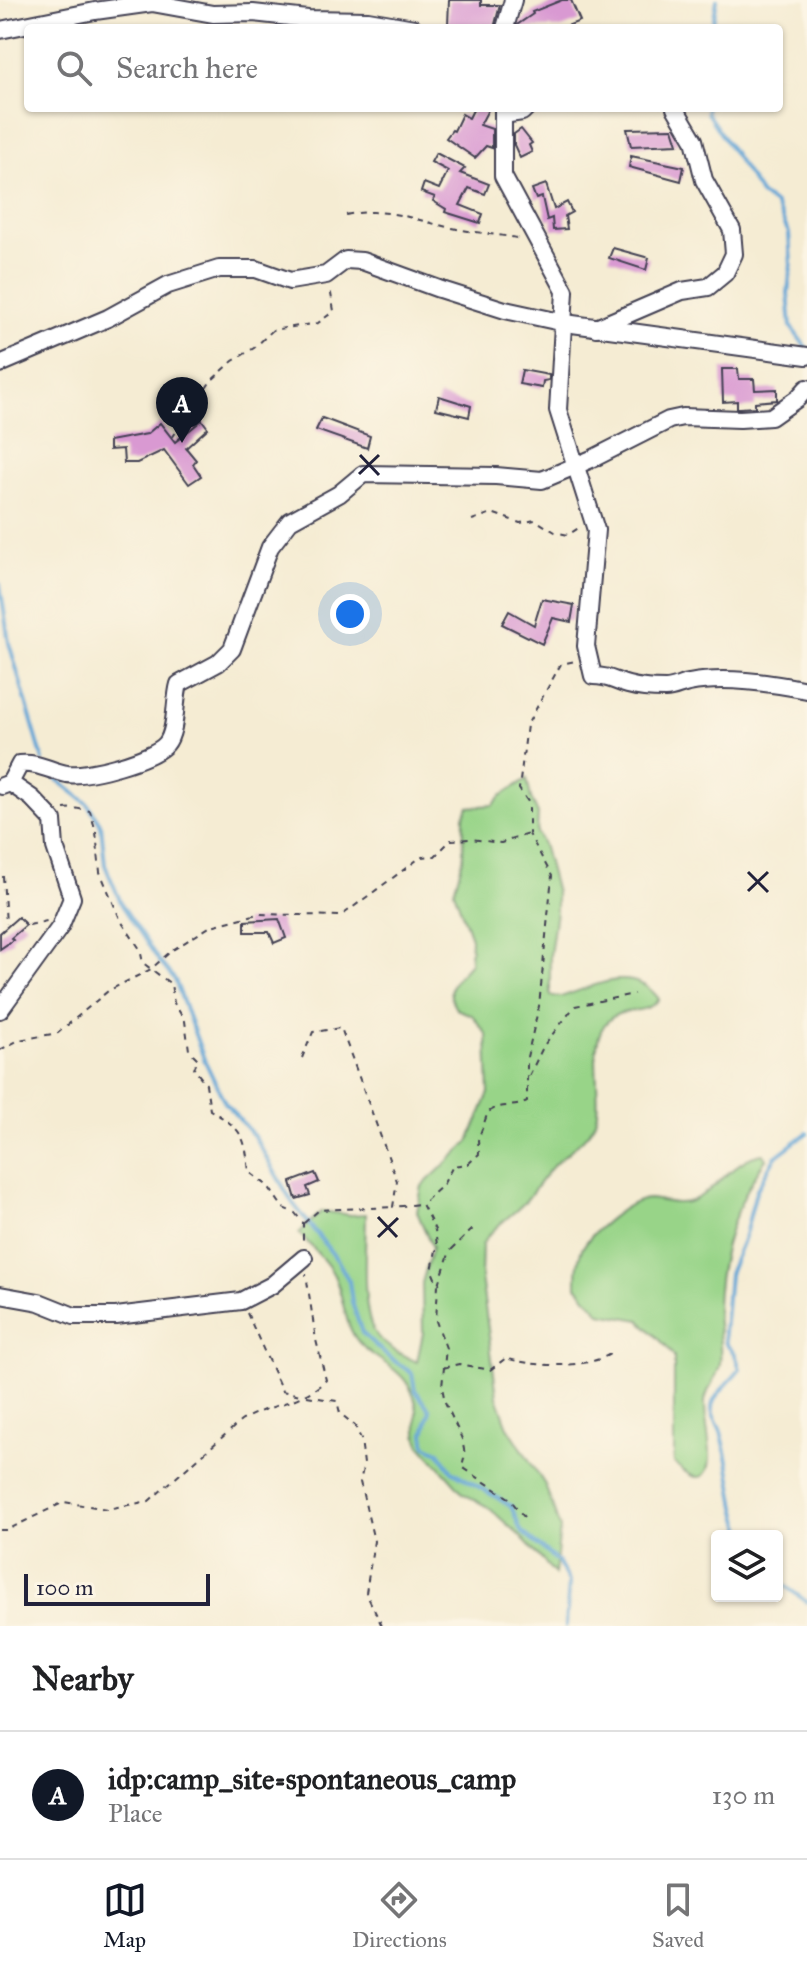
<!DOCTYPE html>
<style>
:root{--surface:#fff;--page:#f6f6f6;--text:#202124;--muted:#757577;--line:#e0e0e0;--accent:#111827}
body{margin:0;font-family:"IM FELL Great Primer",serif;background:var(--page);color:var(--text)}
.controls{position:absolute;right:24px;bottom:24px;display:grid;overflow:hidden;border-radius:8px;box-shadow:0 2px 6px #0004}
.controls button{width:72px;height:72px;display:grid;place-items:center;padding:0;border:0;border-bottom:2px solid var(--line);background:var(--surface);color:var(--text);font:40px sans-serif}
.scale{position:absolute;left:24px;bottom:20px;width:186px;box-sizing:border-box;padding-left:8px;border:4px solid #22223b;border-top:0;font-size:22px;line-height:28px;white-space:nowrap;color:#22223b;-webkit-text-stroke:6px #fcf5e5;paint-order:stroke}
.you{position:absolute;left:350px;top:614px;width:28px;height:28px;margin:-20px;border:6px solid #fff;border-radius:50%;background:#1a73e8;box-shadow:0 0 0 12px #1a73e833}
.badge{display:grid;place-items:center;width:52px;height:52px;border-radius:50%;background:var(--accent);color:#fff;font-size:26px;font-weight:700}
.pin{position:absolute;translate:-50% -66px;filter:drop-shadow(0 2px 4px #0008)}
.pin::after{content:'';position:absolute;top:42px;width:28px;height:24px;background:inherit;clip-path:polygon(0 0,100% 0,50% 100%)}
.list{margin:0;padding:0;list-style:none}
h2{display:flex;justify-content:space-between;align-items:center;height:104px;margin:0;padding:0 32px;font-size:34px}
h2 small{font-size:26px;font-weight:400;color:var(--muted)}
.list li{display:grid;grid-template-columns:52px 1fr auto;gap:24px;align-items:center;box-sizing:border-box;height:128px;padding:0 32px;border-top:2px solid var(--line)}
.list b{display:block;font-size:30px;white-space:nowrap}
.list p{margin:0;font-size:26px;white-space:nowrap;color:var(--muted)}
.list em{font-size:26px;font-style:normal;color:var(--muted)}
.icon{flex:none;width:44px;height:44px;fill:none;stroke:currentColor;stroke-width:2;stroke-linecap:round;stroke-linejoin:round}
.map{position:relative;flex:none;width:807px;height:1626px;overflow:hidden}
.search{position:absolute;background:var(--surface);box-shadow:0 2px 6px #0004;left:24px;right:24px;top:24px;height:88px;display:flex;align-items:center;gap:20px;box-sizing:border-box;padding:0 28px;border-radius:8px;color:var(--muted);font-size:30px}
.sheet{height:232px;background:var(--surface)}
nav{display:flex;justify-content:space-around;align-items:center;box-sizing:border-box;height:112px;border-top:2px solid var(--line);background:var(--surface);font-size:22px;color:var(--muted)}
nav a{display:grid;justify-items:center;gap:4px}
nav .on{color:var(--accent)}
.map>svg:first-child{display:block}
.green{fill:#98d488;stroke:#5d7b62;stroke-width:2}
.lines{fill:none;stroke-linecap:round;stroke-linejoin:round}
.stream{stroke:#62a5d6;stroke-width:4}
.building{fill:#d999d2}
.minor-casing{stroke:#424052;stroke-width:20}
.path{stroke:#424052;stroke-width:2;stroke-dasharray:6 6;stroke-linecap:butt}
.minor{stroke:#fff;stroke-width:16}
.ticks{fill:none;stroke:#22223b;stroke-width:3}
</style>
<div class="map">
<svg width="807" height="1626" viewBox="0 0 807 1626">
<rect width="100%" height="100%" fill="#fcf5e5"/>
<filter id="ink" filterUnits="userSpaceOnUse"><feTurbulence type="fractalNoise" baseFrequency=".0125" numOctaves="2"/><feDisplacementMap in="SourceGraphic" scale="16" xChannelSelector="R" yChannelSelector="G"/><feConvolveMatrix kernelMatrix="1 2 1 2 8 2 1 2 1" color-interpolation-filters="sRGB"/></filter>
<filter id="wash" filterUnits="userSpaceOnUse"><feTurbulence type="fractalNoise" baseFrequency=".006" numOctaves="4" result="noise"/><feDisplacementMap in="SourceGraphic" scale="32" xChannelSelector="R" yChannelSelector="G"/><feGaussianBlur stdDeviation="1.8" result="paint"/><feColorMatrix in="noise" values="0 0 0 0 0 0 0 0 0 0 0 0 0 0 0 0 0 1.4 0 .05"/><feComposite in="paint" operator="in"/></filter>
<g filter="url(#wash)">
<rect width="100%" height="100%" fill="#f5ecd3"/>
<g class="green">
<path d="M527,779L531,798L538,814L537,833L543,844L556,893V911L550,955V994L553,997H561C595,986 633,964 659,999C644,1018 622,1003 605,1024C585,1051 607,1103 592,1128C581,1145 560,1156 548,1172C538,1183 532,1195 521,1206C508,1218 490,1230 482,1245L481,1277L497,1396L508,1427L545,1485L560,1528L555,1574L519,1535L488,1507L464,1494L421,1446C411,1427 424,1413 410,1388C397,1363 366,1358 353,1334C342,1315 343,1288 331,1270C323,1257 309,1245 299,1233L322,1211L350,1215L366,1214C366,1243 360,1310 375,1333C385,1347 402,1355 417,1362L423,1333L422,1283L432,1247L417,1212L422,1186L469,1142L489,1093L487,1035L472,1015L456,1009C443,985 455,981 470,963L471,938L454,891L463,859L464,816L468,807L493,805L501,796Z"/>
<path d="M763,1154L766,1159C736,1201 718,1255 717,1308C717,1326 722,1345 720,1363C719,1377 706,1388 705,1402C704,1419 714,1456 708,1469C701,1487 682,1470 674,1463V1357L666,1346L640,1320L600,1313L577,1286C577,1274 577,1261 582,1249C591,1232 629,1199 649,1199C663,1200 677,1206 691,1201C717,1191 735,1157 763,1154Z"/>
</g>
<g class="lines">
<g class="stream">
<path d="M712,28L717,0"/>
<path d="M707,108V113L761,195L775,204L789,233L791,265L788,293L791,327L807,349"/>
<path d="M0,584L9,643L43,760"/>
<path d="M54,777L87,803L101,825L105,865L122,905L159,961L175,980L204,1059L225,1103L254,1136L292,1202L338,1261L349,1281L352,1302L362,1333L386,1355L412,1373L415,1390L430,1410L424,1434L426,1446L439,1452L452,1471L511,1506L521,1531L558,1562L569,1582L566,1626"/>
<path d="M745,1536C731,1502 732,1467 721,1432C718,1423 709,1413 713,1403C717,1391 733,1380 740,1369L735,1354L726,1344L724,1332L729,1274L745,1235L756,1191L775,1157L807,1133"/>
<path d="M777,1580L807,1602"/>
</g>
</g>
<g id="blocks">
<g class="building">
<path d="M449,0H481V5H500L494,28L448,25Z"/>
<path d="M562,0H571L580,21L562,28H516L517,25L533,14L532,12Z"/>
<path d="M474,108H489L480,125L492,129V148L486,146L475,158L446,138L452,130L454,131L462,114L469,118Z"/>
<path d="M673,128L678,144L631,146L627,129Z"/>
<path d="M521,129L532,143L529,145L532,152L520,158L514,145V134Z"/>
<path d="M436,153L465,168L460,173L489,184L485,194L469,188L460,205L483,214L480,223L445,212L446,209L433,201L435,197L421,192L424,183L439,189L448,171L431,162Z"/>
<path d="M631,156L684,167L681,181L629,167Z"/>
<path d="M546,184L554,209L567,202L572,212L565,216L567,229L553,230L552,218L547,220L542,197L536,199L532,189Z"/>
<path d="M613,248L649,258L646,270L609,258Z"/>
<path d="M722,369H738L739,379H754L755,390L777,389V400L755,402V407L740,408H737V401L723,402Z"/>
<path d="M522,370L549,375V380L543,381L542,388L519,384Z"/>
<path d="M439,396L471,406L469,417L436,409Z"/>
<path d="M322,418L370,436L367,448L316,430Z"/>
<path d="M202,420L208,428L186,448L196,460L193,464L201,476L189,484L164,450L137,463H124L123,449L109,450V441L147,434L160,423L175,442Z"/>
<path d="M542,599L574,605L571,622L553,618L542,644L502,624L509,611L534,625Z"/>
<path d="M18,917L26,925L11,938L13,940L0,949V933Z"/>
<path d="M279,919L286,938L274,943L269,932H245V921Z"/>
<path d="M315,1173L319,1182L307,1187L310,1195L296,1199L291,1182Z"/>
</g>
</g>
</g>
<g filter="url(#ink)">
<use href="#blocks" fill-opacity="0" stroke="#424052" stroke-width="2"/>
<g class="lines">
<g class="minor-casing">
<g id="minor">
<path d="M505,28L513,0"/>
<path d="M0,30L95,11L152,3L213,14L253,13L308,19L368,20L414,28"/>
<path d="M503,108V176L565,291L558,410L596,530L586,646L593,676C610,676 613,681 628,685C639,688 653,689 665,689C674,689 681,684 689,683C723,676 773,683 807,690"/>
<path d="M503,115L522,112L526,108"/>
<path d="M596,328L682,291L708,287L725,273L734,254L732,230L704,180L694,140L675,108"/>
<path d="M0,364L108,318L168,285L219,269H256L290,281L326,275L346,260L362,261L439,289L505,310L565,323L807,356"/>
<path d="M10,783L20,764C38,762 50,771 67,774C88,777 153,759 166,744C177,731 174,701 179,684L218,663L232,649L270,547L290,521L339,494L363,474L496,476L542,480L594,458L669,420L683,417L740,419L771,417L798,398L807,388"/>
<path d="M0,1010L60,927L72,898L55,847L53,820L32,798L10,783L2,786"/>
<path d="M0,1295L39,1302L74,1316H116L241,1301L272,1285L304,1258"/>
</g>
</g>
<g class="path">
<path d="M346,215C388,206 413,220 452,228C475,233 498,234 521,239"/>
<path d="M172,438L211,381L233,361L254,348L273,330L318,323L334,311L330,288"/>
<path d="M472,520L492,513L520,523L535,520L555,532L568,535L580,527"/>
<path d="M64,809L74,808L90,811L96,832L100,872L121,921L140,949L143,963L171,984L174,1003L185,1021L189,1050L198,1059L194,1069L206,1084L210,1110C242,1129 245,1135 249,1172L268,1186L283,1208L295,1213L303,1223V1243"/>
<path d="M3,876L6,924"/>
<path d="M29,925L47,921"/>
<path d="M0,1050L19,1040L58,1033L108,991L151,969L171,951L211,926L258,914L341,916L421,857L435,856L451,840L470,839L501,843L528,834"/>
<path d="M302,1058L313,1032L341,1028L397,1181L393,1207L420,1204"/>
<path d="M529,1076L544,1045L575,1006L634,994"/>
<path d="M304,1223L319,1210L393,1207"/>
<path d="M439,1284L450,1251L474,1228"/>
<path d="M247,1313L282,1391L301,1395"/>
<path d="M443,1368L459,1364L490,1370L506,1358C533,1367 586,1369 610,1354"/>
<path d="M307,1396L337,1401L340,1413L355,1426L361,1439L364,1464L360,1482L374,1541L366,1593L382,1626"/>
<path d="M524,1517L509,1498L462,1467L465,1455L462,1439L445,1402L442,1387L446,1348L436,1321L438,1285L432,1271L437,1245L435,1230L422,1204L443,1185L453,1166L468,1164L479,1154L478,1140L488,1112C505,1102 510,1109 527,1102V1057L539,1006L552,876L529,834V803L519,789L527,725L561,664L576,661"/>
<path d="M0,1530H7L64,1502L107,1509L149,1501L241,1421C268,1404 303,1403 326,1380L316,1340L306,1274"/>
</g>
<use href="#minor" class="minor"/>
</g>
</g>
<path class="ticks" d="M360,455L379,475M359,474L379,455M748,872L768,892M748,891L768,872M378,1217L397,1237M378,1237L398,1218"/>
</svg>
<div class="controls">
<button><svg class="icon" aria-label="layers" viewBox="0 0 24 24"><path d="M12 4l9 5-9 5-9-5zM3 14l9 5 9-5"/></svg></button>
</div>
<div class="scale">100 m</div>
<div class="you"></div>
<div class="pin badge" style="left:182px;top:443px">A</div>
<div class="search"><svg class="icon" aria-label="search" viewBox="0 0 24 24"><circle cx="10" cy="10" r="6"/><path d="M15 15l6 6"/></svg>Search here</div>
</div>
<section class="sheet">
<h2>Nearby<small></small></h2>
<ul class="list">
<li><span class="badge">A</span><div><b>idp:camp_site=spontaneous_camp</b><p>Place</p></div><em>130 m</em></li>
</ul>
</section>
<nav>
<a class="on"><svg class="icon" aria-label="map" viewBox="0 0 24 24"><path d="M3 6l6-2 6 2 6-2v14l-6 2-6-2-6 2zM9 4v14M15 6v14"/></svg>Map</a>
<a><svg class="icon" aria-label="directions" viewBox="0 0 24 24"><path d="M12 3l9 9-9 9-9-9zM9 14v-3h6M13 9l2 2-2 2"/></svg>Directions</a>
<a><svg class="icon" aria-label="saved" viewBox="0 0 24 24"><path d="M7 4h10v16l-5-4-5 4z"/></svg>Saved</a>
</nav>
